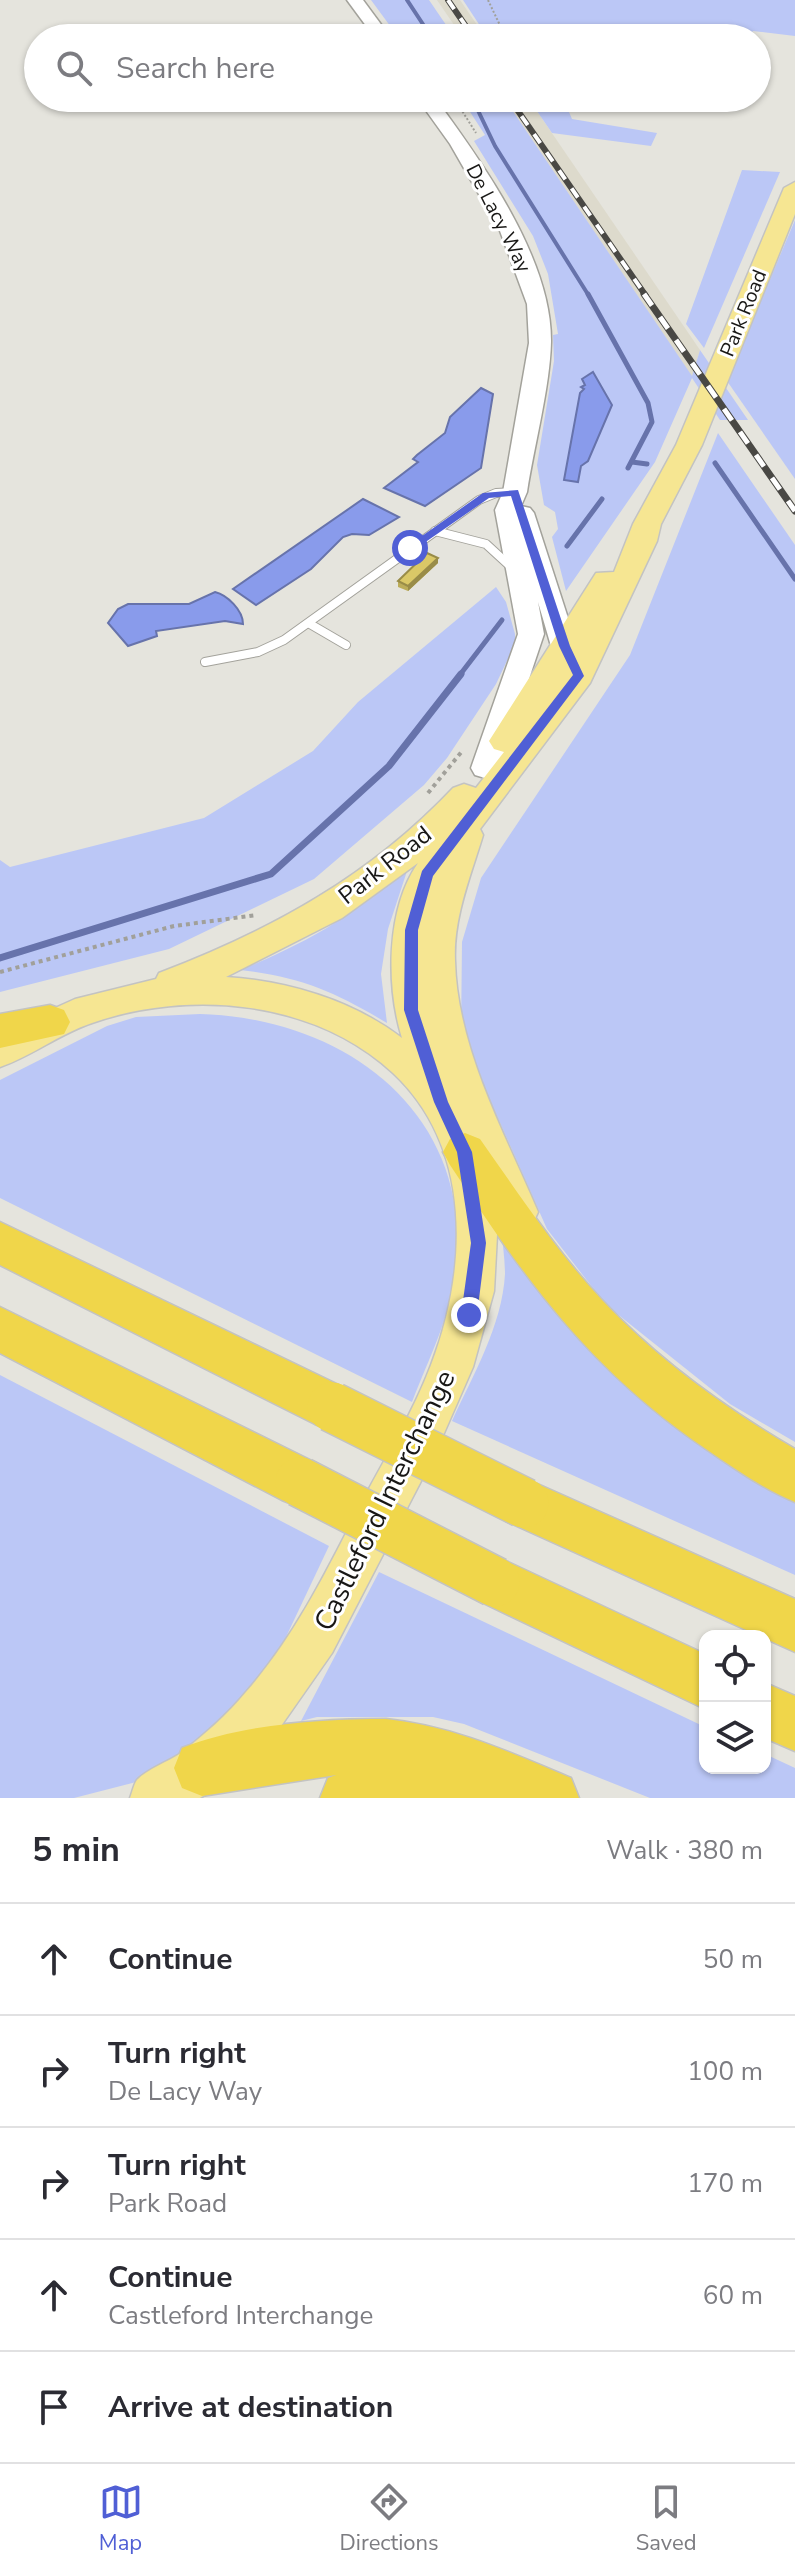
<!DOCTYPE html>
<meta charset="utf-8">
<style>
:root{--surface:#fff;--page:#f7f7f7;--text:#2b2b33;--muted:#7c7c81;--line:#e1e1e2;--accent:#505fd5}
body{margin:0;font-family:"Nunito Sans",sans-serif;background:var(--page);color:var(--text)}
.controls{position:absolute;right:24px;bottom:24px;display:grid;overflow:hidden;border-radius:16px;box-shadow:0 2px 6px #0004}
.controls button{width:72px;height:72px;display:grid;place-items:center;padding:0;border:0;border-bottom:2px solid var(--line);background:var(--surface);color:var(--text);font:40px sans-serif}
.stop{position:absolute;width:24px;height:24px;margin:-18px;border:6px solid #505fd5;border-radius:50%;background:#fff}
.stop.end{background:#505fd5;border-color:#fff;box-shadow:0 2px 8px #0008}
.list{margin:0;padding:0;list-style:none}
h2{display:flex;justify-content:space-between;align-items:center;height:104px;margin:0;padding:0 32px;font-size:34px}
h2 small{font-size:26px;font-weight:400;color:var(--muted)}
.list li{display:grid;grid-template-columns:52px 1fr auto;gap:24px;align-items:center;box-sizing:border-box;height:112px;padding:0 32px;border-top:2px solid var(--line)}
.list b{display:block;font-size:30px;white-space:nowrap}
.list p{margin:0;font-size:26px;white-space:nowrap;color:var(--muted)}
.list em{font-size:26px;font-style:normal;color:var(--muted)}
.icon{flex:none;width:44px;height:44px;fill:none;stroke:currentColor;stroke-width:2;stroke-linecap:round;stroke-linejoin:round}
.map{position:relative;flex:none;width:795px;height:1798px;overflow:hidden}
.search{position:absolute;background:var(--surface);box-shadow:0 2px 6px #0004;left:24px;right:24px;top:24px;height:88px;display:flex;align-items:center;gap:20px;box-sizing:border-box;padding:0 28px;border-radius:44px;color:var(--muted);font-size:30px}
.sheet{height:664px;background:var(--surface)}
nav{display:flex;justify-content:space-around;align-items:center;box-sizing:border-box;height:112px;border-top:2px solid var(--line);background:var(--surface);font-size:22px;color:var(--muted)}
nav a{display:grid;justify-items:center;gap:4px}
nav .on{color:var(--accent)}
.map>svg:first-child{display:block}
.built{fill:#dddacc}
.green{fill:#bbc7f6;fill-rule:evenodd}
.water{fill:#899beb;stroke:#6773ab;stroke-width:2}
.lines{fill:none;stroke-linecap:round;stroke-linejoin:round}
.stream-far2{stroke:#6773ab;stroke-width:4}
.stream-far1{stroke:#6773ab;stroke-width:5}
.stream{stroke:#6773ab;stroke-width:7}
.lane-casing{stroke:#a3a29b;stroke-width:10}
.secondary-casing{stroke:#a3a29b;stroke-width:3}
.primary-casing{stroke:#c3c3c2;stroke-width:3}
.highway-casing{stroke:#c3c3c2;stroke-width:3}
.path-far1{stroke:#a1a09a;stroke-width:2;stroke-dasharray:2 2;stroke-linecap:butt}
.path{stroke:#a1a09a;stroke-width:4;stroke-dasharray:4 4;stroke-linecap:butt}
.lane{stroke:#fff;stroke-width:8}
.secondary{fill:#fff;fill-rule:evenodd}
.primary{fill:#f6e692;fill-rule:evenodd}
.highway{fill:#f0d64a;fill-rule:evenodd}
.rail-far1-casing{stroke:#494844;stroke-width:6}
.rail-casing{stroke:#494844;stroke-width:7}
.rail-far1{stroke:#fff;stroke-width:4;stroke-dasharray:11;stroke-linecap:butt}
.rail{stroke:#fff;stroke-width:5;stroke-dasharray:14;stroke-linecap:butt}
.highway-bridge-casing{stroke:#c3c3c2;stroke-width:52;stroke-linecap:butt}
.highway-bridge{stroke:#f0d64a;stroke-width:49}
.wall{fill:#bbac59}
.shaded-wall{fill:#998c48}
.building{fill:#dac867;stroke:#998c48;stroke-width:2}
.route{fill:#505fd5}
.labels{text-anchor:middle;stroke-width:6;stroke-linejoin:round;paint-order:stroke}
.far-street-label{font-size:20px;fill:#181715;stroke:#fff}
.street-label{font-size:24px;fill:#181715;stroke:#fff}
.near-street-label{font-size:28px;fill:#181715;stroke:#fff}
</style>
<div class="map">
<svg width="795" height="1798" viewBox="0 0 795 1798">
<rect width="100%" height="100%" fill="#e5e4dd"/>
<g class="built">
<path d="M437,0H460L486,38H463Z"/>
<path d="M504,98H528L700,350L692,377Z"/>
</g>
<g class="green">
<path d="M371,0H429L455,38H399Z"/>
<path d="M463,0H795V36L753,31L746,38H488Z"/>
<path d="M461,98H504L692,376L700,350L748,420H720L692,378L655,462L566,591L552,537L558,529L555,512L544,505L537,465L554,361L553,335L558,334L548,274L533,236L474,141L485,135ZM585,384L612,405L588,460L564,480L580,393Z"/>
<path d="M528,98H563L572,119L657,133L651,146L552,133Z"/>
<path d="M742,170L780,172L704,348L686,324Z"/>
<path d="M795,220V479L727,381Z"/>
<path d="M718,433L795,545V1442L730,1404L606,1305L547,1229L461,1035L462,942L481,878L630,655Z"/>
<path d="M496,587L506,602L515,634V644L496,684L447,758L424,785L314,879L169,949L0,992V860L10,867L204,818L313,751L358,702Z"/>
<path d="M408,868L388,929L381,974L387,1023C335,992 301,977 240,970C303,945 357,914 408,868Z"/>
<path d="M200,1014C341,1018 469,1108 457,1262C454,1309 429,1358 412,1402L0,1198V1080L107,1026L136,1017Z"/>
<path d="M501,1224L795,1490V1575L452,1421C473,1375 502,1326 505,1274C505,1258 502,1241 501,1224Z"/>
<path d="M0,1375L329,1546L286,1637L258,1683L220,1723L144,1780L74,1798H0Z"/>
<path d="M379,1572L705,1727V1768H765V1754L795,1768V1798H650L464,1724L433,1717H317L301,1721Z"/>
</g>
<g class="water">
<path d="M593,372L612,405L588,461L581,466L578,482L564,480L580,393L584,389L581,387L585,385L582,379Z"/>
<path d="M481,388L493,394L481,468L425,506L384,488L418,462L413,459L417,455L445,433L450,417Z"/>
<path d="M363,499L399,517L369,535L352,534L343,537L311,569L256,605L233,589Z"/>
<path d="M215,592C227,595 243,610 243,624L225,621L156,631L157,636L128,646L108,623L118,609L128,604H189Z"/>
</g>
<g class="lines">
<g class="stream-far2">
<path d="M407,0L432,38"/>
<path d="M472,98L495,146L589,296"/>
</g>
<g class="stream-far1">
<path d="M588,294L648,403L652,422L628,468"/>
<path d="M632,462L647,464"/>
<path d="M715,463L795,579"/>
<path d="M567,546L602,499"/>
<path d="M459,676L502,620"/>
</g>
<path class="stream" d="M0,958L271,874L389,766L461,674"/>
<g class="lane-casing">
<g id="lane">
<path d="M435,531L486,544L510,566"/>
<path d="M310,624L346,645"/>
<path d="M205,662L258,652L284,640L479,500L496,493L515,492"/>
</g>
</g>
<g class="secondary-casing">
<g id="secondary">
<path d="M347,0H363L391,38H375Z"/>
<path d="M417,98H435C482,162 552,259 551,342C550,387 534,446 527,492L521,506L530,508L534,513L577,646L588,668L584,674H566L551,646L538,602L544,634L499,768L495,775L485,778L475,775L471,768L518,634L495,510L503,492L529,343L527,304L500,231L450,144Z"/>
</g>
</g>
<g class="primary-casing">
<path id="primary" d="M795,182V214L702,445L661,524L657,541L590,683L480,829L483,835C471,875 453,918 455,961C457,1048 505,1134 538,1212L532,1225L518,1230L504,1225L493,1200L497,1235L494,1291L473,1367L434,1456L332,1653L281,1726L214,1789L200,1798H130C132,1793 134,1784 137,1780C147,1769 168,1762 181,1753C204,1735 227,1715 246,1692C297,1634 330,1564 365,1496C388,1453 414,1410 431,1365C468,1269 473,1148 393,1073C314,1000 190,989 92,1023C59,1034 32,1056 0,1067V1033L75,999L156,979L159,973C272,930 370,876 453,788L464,784L476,788L504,752L494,749L489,741L596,573L614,572L633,524L676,445L784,188ZM418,863C386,909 386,986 402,1038C352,1000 288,981 226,977L342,918Z"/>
</g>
<g class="highway-casing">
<g id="highway">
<path d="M50,1005L64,1010L70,1022L64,1034L0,1048V1014Z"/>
<path d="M465,1133L480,1139C519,1194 556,1251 602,1300C658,1360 725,1408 795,1449V1502C763,1489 734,1468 706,1449C590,1370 526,1280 450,1165L443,1152L450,1139Z"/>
<path d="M0,1222L349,1390L356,1407L349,1424L332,1431L315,1424L0,1265Z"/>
<path d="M0,1307L318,1464L325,1482L318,1500L300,1507L282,1500L0,1353Z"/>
<path d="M524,1478L795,1599V1652L506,1521L499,1503L506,1485Z"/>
<path d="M495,1556L705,1654V1709L477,1600L469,1582L477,1564Z"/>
<path d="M765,1683L795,1696V1751L765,1738Z"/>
<path d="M386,1719C453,1726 509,1752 571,1778L579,1798H320L328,1778L336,1775L202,1796L182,1788L174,1768L182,1748C241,1724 323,1719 386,1719Z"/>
</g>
</g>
<g class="path-far1">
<path d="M488,0L506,38"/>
<path d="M454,98L476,133"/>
</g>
<g class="path">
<path d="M428,793L463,750"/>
<path d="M0,972L174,926L257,915"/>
</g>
<use href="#lane" class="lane"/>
<use href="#secondary" class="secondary"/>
<use href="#primary" class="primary"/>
<use href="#highway" class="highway"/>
<g class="rail-far1-casing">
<g id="rail-far1">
<path d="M448,0L474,38"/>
<path d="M509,98L646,296"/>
</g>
</g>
<g class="rail-casing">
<path id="rail" d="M644,294L795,511"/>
</g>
<use href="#rail-far1" class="rail-far1"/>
<use href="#rail" class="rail"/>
<g class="highway-bridge-casing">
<g id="highway-bridge">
<path d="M332,1407L524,1503"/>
<path d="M300,1482L495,1582"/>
</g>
</g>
<use href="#highway-bridge" class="highway-bridge"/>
</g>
<path class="wall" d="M438,558V563L408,591L398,587V581Z"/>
<path class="shaded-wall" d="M438,558V563L408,591V586Z"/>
<path class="building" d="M427,553L438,558L408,586L398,581Z"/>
<path class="route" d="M518,490L570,646L584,676L433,876L418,930V1010L448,1102L472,1152L486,1243L477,1315L469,1323L461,1315L471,1243L457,1152L434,1102L404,1010L405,930L422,871L573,675L559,646L511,496L489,498L414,550L405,548L483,493Z"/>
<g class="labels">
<g class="far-street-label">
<text transform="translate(499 218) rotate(63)" y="7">De Lacy Way</text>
<text transform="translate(743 313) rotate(-68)" y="7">Park Road</text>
</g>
<g class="street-label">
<text transform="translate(385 865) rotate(-38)" y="8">Park Road</text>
</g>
<g class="near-street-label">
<text transform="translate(384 1500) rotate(-64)" y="10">Castleford Interchange</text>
</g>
</g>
</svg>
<div class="controls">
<button><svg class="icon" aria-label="locate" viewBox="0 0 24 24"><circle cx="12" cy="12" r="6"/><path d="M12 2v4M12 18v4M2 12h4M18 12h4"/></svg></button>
<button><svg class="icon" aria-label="layers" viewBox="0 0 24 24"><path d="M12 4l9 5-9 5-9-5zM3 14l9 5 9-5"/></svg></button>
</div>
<div class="stop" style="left:410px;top:548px"></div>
<div class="stop end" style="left:469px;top:1315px"></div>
<div class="search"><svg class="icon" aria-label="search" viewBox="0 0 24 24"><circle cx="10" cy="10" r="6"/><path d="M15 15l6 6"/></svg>Search here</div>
</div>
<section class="sheet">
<h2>5 min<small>Walk · 380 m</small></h2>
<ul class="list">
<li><svg class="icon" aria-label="ahead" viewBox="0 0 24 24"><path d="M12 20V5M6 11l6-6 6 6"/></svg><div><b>Continue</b></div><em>50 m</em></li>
<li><svg class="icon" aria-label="right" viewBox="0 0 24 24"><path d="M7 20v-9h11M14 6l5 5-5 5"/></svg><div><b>Turn right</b><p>De Lacy Way</p></div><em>100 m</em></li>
<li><svg class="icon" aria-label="right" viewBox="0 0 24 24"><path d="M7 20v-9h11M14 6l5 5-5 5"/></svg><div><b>Turn right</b><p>Park Road</p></div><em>170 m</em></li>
<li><svg class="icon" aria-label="ahead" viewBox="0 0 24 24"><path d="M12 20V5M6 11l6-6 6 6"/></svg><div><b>Continue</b><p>Castleford Interchange</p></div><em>60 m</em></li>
<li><svg class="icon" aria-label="arrive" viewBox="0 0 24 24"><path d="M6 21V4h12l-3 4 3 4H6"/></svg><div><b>Arrive at destination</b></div></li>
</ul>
</section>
<nav>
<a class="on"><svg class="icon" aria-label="map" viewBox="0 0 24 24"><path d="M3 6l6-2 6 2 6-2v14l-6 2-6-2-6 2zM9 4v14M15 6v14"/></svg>Map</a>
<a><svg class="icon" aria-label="directions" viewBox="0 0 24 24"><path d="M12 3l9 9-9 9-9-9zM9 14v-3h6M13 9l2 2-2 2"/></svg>Directions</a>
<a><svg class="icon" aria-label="saved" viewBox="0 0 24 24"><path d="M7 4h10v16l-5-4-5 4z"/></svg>Saved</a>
</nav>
